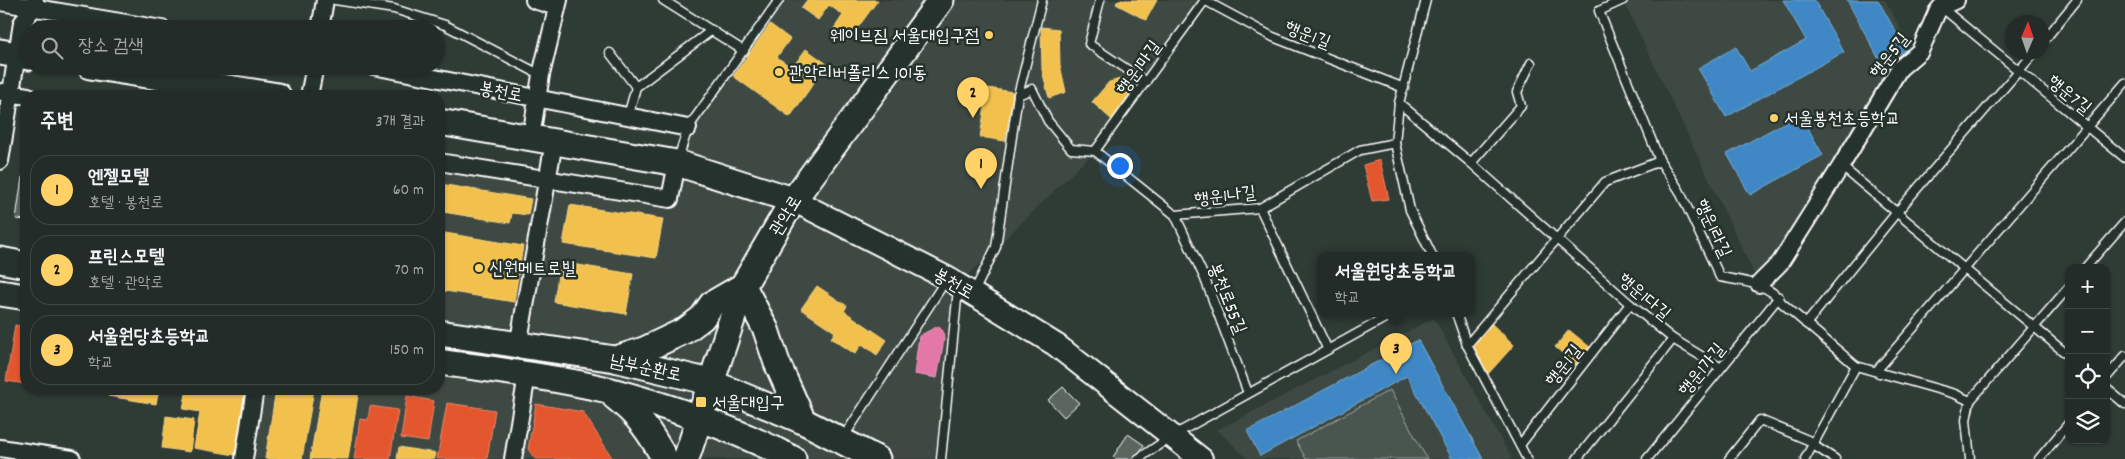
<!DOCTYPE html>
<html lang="ko">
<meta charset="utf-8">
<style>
:root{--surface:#232c28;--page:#2f3834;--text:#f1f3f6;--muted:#a3a7a8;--line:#404845;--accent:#ffd166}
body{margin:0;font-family:Dekko,"Poor Story",sans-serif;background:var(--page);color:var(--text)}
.controls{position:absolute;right:15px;bottom:15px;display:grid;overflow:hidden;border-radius:10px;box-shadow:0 1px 4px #0004}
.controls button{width:45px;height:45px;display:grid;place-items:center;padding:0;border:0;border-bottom:1px solid var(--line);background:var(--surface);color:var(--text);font:25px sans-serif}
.compass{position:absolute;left:2005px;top:15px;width:45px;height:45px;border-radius:50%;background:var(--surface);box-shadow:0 1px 4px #0004;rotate:2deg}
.you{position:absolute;left:1119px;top:165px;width:18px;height:18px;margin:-12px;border:4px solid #fff;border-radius:50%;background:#1a73e8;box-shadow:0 0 0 8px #1a73e833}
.badge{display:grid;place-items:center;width:32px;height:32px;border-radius:50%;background:var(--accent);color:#111;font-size:16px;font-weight:700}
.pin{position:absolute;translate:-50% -41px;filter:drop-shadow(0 1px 2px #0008)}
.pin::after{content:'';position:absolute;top:26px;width:18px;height:15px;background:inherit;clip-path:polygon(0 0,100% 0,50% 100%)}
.popup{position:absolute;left:1317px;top:252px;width:158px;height:65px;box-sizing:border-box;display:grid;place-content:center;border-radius:10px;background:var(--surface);filter:drop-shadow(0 1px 4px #0005);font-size:16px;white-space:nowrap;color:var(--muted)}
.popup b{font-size:19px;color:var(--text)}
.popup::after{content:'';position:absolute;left:50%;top:100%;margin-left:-10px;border:10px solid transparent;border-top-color:var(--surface)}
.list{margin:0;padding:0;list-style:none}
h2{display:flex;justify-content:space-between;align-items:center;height:65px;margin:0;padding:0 20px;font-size:21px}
h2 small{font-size:16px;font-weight:400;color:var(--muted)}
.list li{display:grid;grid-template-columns:32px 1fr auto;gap:15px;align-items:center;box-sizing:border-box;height:70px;margin:0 10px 10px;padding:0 10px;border:1px solid var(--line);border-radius:20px}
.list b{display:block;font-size:19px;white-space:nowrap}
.list p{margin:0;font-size:16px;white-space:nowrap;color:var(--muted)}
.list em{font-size:16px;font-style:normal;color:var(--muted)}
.icon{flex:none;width:28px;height:28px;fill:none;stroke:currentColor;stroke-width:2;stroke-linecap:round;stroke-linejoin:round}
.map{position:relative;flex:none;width:2125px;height:459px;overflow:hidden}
.search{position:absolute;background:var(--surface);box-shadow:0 1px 4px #0004;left:20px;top:20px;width:425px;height:55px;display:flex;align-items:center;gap:12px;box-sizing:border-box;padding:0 18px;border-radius:28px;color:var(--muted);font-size:19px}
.panel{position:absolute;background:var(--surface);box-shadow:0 1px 4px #0004;left:20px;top:90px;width:425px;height:305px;border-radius:20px}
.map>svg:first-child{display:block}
.built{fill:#3c4842}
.green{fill:#4a544f;stroke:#a4aaa7}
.homes{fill:#f2c14e;stroke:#f6d483}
.shops{fill:#e4572e;stroke:#ec896d}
.schools{fill:#3f88c5;stroke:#79acd6}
.health{fill:#e377a8;stroke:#eba0c2}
.building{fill:#5b6661;stroke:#fff}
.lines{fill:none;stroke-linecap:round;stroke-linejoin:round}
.lane-casing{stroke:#fff;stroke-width:11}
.street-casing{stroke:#fff;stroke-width:20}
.secondary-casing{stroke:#fff;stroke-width:26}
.primary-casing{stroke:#fff;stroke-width:29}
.lane{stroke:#26332d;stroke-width:8}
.street{stroke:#26332d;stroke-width:16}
.secondary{stroke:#26332d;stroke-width:22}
.primary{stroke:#26332d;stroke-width:25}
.poi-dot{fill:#ffd166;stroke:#26332d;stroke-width:2}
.labels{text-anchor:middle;stroke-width:5;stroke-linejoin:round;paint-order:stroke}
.street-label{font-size:18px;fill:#fff;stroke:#26332d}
.poi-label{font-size:18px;fill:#fff;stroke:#26332d;text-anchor:start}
</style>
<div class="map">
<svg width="2125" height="459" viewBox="0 0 2125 459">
<rect width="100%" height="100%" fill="#2f3b35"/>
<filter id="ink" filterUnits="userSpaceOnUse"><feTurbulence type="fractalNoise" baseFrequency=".02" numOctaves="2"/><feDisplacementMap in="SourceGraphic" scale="10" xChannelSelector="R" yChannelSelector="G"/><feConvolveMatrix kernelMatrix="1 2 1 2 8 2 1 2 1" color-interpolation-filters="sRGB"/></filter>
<g filter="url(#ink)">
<g class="built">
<path d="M786,0H1205L1095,151L958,285L941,459H244L255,389H439V162L670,199L688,128L744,51Z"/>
<path d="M1623,0H1885L1911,47L1899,69L1759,284Z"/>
<path d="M1434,318L1512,459H1248L1217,430Z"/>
</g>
<path class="green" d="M1390,390L1427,459H1306L1296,441Z"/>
<g class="homes">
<path d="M807,0H878L848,41L833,30L843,15L829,5L818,20L801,8Z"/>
<path d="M1118,0H1157L1146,20L1116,4Z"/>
<path d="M770,24L790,39L777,57L792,68L806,49L827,64L790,117L733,76Z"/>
<path d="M1041,27L1059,29L1060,65L1066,92L1049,98L1042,70Z"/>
<path d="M1128,77L1137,83L1112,120L1092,102L1109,82Z"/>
<path d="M988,88L1013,92L1005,141L980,137Z"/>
<path d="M440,184L531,199L528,215L512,213L510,223L443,212L445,202L439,201Z"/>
<path d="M570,205L663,219L656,258L563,244Z"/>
<path d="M439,232L523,246L514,302L439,290Z"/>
<path d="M560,262L633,274L626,314L554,302Z"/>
<path d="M817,286L847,306L844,311L887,340L877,355L862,344L855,354L831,338L835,332L801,309Z"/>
<path d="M1491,323L1514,345L1488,374L1472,346Z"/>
<path d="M1569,330L1591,348L1576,365L1555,347Z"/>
<path d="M109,389H159L156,404L108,396Z"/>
<path d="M187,389H246L235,455L194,448L200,412L183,409Z"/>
<path d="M276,389H314L302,459H265Z"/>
<path d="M322,389H359L348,459H310Z"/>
<path d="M166,416L194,420L190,452L162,448Z"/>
<path d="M399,447L435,453L434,459H397Z"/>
</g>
<g class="shops">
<path d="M1380,160L1389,199L1372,201L1363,165Z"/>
<path d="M15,325L26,327V384L6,381Z"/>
<path d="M407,396L434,401L428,442L401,438Z"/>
<path d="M447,403L495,410L487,459H437Z"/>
<path d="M536,404L583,412L613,459H535L528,449Z"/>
<path d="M370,406L398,410L390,459H354L360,419L368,420Z"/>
</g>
<g class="schools">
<path d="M1783,0H1814L1844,52L1726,117L1698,68L1736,47L1750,71L1806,40Z"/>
<path d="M1847,0H1878L1906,50L1881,63Z"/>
<path d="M1800,114L1823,155L1750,195L1727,154Z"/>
<path d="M1418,340L1483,459H1452L1407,376L1260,456L1247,431Z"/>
</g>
<path class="health" d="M938,326L943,331L944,339L937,378L914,374L919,336Z"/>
<g class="building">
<path d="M22,177L26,178V220L16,219Z"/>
<path d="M1063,387L1079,403L1064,417L1048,400Z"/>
<path d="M1128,434L1144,445L1137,456L1130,459H1115L1113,457Z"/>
</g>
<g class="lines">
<g class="lane-casing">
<g id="lane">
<path d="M335,0L394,9L445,25L541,75"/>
<path d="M663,0L744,51"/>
<path d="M1100,0L1089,44L1146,82"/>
<path d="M1204,0L1273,37L1404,88"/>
<path d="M1426,0L1399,103L1395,143L1410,210L1432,255"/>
<path d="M1623,0L1599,11L1660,161L1679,190L1720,277C1742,281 1770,283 1782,303L1856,366L1955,394L1970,401"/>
<path d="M1941,7L2125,158"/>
<path d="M2042,43L2077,0"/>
<path d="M610,53L636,87"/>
<path d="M1018,95L1032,89L1048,121L1071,149L1095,151"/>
<path d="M1399,103L1471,163L1630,304L1673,339L1721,368"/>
<path d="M628,116L636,87L712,30"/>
<path d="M1095,151L1175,215L1260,208L1360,150L1395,143"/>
<path d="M1095,151L1205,0"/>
<path d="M678,159L688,128L779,0"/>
<path d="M1471,163L1521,106L1517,92L1531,63"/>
<path d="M1841,166L2069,356"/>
<path d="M1260,208L1327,348"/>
<path d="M1175,215L1205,279L1248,393"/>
<path d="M2085,268L2125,222"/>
<path d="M974,292L996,247L1018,95L1042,0"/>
<path d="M1456,313L1467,345L1527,459"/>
<path d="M1806,324L1897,212L2035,52"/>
<path d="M1467,345L1605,182L1660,161"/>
<path d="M1879,373L1878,369L2125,83"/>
<path d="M2106,378L2125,356"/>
<path d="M2106,388L2125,404"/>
<path d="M1970,401L2069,287"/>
<path d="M843,438L946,280"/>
<path d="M1520,445L1630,304"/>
<path d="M1813,445L1835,459"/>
<path d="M941,459L958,289"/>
<path d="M1138,459L1172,436L1394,313"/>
<path d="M1577,459L1673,339"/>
<path d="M1647,459L1779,297"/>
<path d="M1729,459L1760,420L1815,443"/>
<path d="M1805,459L1856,366"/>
<path d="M1970,459L1966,420L1970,401"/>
<path d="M2039,459L2069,423"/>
</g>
</g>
<g class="street-casing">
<g id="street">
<path d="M534,0L557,7"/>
<path d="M0,2L162,29"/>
<path d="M320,29L325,0"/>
<path d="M373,66L688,128"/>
<path d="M2,92L28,96"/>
<path d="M309,96L315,66"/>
<path d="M531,137L541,75L559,0"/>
<path d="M0,161L22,23L34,7L35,0"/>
<path d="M439,162L670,199L677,163"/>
<path d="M1759,284L1780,263L1841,166L1899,69L1920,51L1937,12L1941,7L1956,0"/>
<path d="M518,346L554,142"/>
<path d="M0,448L72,459"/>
<path d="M244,459L255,389"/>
<path d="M513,459L527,375"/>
</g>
</g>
<g class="secondary-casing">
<path id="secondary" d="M793,200L947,278L1056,345L1201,459"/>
</g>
<g class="primary-casing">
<g id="primary">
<path d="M0,52L29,57"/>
<path d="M90,66L278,96"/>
<path d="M439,122L677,163L793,200"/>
<path d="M0,260L26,265"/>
<path d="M743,286L766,330L777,363L803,421"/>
<path d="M0,293L26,297"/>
<path d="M439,333L615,359L710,382L803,421L877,459"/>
<path d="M616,359L644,350L686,330L702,318L712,304L743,286"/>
<path d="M439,362C495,370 553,377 608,390C668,406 738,430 793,459"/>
<path d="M615,397C640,417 649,431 665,459"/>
<path d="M686,459L743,286L792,202L941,0"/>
</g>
</g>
<use href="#lane" class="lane"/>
<use href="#street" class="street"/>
<use href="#secondary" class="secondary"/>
<use href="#primary" class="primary"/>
</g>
</g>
<g class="poi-dot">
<circle cx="989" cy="35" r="5"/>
<circle cx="779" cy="72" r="5"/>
<circle cx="1774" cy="118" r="5"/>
<circle cx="479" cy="268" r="5"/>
<rect x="695" y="396" width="12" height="12" rx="2.5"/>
</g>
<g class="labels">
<g class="street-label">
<text transform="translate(1308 34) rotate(21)" y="6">행운1길</text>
<text transform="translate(1889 55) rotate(-52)" y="6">행운5길</text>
<text transform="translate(1138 67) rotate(-54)" y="6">행운1마길</text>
<text transform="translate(501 91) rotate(11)" y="6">봉천로</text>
<text transform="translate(2070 94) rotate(39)" y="6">행운7길</text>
<text transform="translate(1225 195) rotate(-7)" y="6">행운1나길</text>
<text transform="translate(785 215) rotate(-58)" y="6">관악로</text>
<text transform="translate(1714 228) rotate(65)" y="6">행운1라길</text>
<text transform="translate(954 283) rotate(30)" y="6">봉천로</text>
<text transform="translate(1645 296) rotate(40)" y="6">행운1다길</text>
<text transform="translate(1228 298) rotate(68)" y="6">봉천로55길</text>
<text transform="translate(1563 365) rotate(-52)" y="6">행운1길</text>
<text transform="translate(646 367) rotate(12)" y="6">남부순환로</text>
<text transform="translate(1701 369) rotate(-51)" y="6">행운1가길</text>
</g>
<g class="poi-label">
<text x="979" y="41" text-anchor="end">웨이브짐 서울대입구점</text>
<text x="789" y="78">관악리버폴리스 101동</text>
<text x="1784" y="124">서울봉천초등학교</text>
<text x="489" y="274">신원메트로빌</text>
<text x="712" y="408">서울대입구</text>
</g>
</g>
</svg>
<div class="controls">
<button>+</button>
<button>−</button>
<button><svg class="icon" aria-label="locate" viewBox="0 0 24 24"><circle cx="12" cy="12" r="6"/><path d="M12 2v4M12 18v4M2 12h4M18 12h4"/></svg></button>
<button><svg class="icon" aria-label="layers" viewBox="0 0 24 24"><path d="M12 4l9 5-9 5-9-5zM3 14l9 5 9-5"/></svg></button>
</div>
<svg class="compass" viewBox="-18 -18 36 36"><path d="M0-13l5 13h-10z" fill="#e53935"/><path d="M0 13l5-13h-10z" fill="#a3a7a8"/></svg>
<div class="you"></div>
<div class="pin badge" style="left:981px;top:189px">1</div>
<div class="pin badge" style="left:973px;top:118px">2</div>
<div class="pin badge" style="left:1396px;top:374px">3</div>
<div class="popup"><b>서울원당초등학교</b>학교</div>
<div class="search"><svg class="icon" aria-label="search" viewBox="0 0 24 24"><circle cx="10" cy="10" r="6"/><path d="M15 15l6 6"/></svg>장소 검색</div>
<section class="panel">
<h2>주변<small>3개 결과</small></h2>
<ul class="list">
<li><span class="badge">1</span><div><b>엔젤모텔</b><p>호텔 · 봉천로</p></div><em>60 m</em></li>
<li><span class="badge">2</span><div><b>프린스모텔</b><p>호텔 · 관악로</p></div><em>70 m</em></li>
<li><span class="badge">3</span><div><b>서울원당초등학교</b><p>학교</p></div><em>150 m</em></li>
</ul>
</section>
</div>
